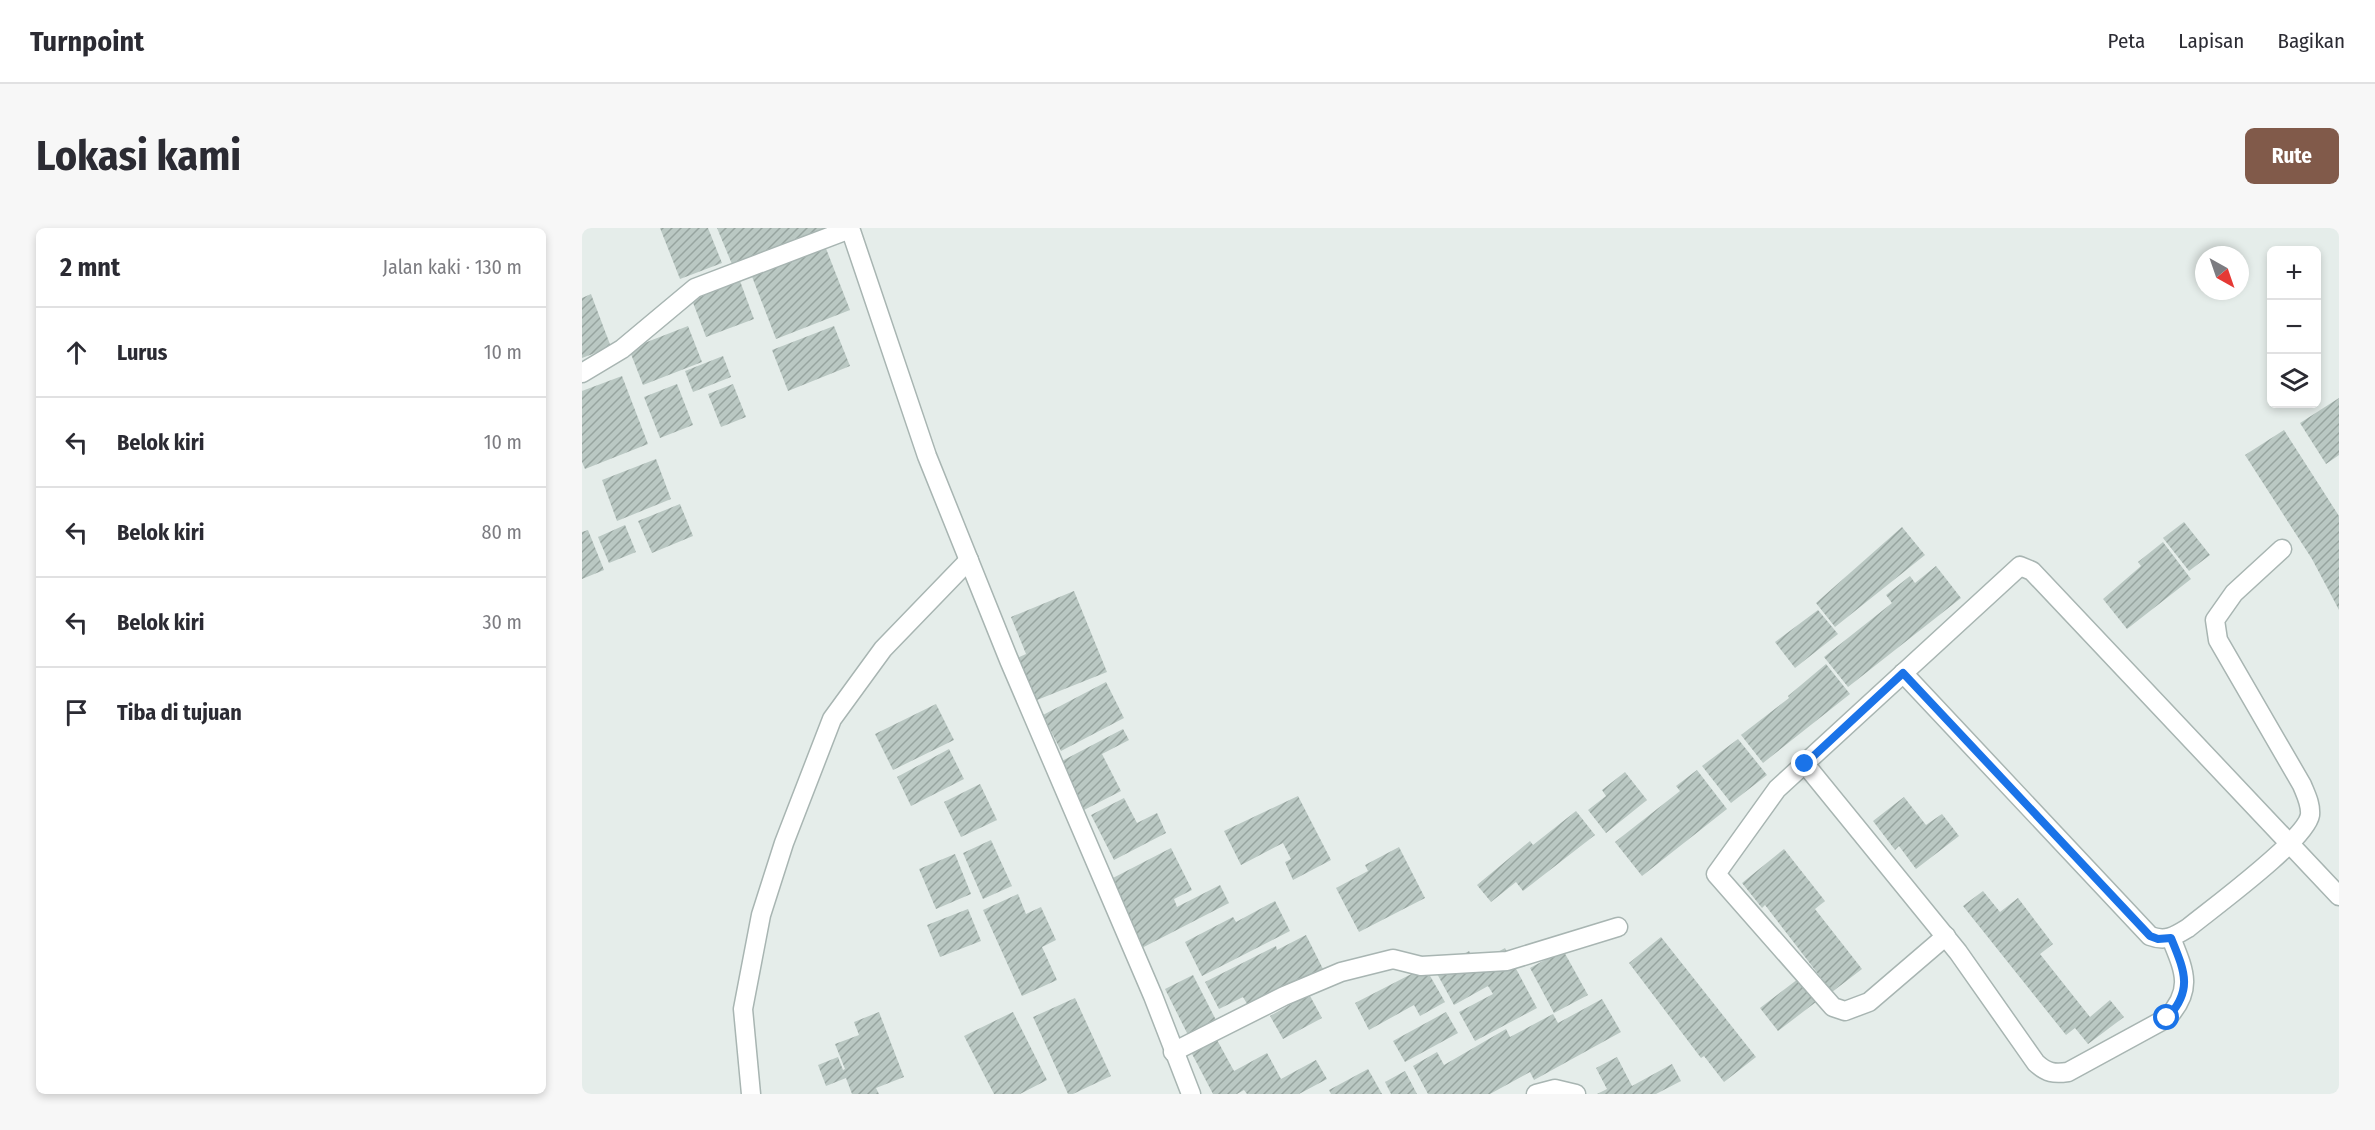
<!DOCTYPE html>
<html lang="id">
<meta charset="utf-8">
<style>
:root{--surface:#fff;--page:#f7f7f7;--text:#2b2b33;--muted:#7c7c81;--line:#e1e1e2;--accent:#815a4a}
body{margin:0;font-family:"Fira Sans Condensed",sans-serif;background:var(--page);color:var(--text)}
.controls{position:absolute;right:18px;top:18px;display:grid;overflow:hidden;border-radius:9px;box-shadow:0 3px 9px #0003}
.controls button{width:54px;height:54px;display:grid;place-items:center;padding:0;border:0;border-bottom:2px solid var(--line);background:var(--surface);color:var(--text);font:30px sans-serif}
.compass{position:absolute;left:1613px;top:18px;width:54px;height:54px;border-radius:50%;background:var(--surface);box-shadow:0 3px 9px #0003;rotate:140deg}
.stop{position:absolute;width:18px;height:18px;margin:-14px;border:4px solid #1a73e8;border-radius:50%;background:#fff}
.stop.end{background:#1a73e8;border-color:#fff;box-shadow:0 2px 6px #0008}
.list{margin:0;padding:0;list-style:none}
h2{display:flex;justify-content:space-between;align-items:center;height:78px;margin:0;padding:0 24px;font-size:26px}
h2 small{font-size:20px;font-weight:400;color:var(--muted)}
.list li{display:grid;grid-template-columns:39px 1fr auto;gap:18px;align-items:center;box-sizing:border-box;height:90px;padding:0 24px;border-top:2px solid var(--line)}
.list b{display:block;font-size:22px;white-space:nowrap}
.list em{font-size:20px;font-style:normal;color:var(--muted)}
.icon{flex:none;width:33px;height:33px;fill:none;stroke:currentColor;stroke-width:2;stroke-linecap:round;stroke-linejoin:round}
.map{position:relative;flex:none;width:1757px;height:866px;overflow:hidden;border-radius:9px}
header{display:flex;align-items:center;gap:36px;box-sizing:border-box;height:84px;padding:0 30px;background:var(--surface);border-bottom:2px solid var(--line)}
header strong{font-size:28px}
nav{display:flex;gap:33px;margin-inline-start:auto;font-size:21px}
.intro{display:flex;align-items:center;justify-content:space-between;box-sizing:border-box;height:144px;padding:0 36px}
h1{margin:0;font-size:42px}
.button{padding:15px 27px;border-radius:9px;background:var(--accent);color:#fff;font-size:21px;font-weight:700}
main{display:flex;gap:36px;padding:0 36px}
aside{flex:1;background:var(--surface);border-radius:9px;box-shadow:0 3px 9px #0003}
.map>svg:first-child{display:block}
.building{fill:url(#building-hatch)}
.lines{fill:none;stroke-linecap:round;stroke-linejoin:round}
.minor-casing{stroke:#a8b5b2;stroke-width:21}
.minor{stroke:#fff;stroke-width:18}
.route{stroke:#1a73e8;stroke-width:8}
</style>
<header>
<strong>Turnpoint</strong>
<nav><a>Peta</a><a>Lapisan</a><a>Bagikan</a></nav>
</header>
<div class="intro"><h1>Lokasi kami</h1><a class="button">Rute</a></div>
<main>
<aside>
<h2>2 mnt<small>Jalan kaki · 130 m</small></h2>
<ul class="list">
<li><svg class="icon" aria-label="ahead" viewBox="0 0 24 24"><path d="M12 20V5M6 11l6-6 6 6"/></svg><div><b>Lurus</b></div><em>10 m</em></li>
<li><svg class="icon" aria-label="left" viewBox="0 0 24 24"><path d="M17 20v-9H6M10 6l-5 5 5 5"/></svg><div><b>Belok kiri</b></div><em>10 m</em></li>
<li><svg class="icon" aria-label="left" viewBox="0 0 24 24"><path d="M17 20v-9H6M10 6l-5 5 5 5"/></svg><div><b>Belok kiri</b></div><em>80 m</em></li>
<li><svg class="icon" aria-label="left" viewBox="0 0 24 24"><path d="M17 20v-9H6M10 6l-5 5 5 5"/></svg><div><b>Belok kiri</b></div><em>30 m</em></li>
<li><svg class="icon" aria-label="arrive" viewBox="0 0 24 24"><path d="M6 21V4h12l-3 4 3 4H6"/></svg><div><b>Tiba di tujuan</b></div></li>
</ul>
</aside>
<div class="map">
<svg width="1757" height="866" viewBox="0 0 1757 866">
<defs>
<pattern id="building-hatch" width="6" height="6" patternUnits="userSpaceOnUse" patternTransform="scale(1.5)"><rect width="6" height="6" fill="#bac8c3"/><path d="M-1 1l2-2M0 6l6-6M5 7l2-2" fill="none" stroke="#97a49f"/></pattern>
</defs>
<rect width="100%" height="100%" fill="#e5edea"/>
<g class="building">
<path d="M78,0H126L140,35L98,51Z"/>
<path d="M135,0H241L243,5L152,41Z"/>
<path d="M243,18L268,82L194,111L169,46Z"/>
<path d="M158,53L172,91L124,109L110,72Z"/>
<path d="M9,66L29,119L0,130V70Z"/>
<path d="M106,98L120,134L61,157L47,121Z"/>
<path d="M252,98L268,138L206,163L190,122Z"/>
<path d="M141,128L149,149L111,164L103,143Z"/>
<path d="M40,148L66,216L3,241L0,234V163Z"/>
<path d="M95,156L111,197L78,210L62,169Z"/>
<path d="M151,156L164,189L139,199L126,166Z"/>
<path d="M1757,170V227L1744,236L1718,195Z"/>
<path d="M1702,202L1757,288V382L1730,331L1663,227Z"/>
<path d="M74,231L89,271L35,293L20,252Z"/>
<path d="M98,276L111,308L70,325L56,293Z"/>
<path d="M1602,294L1628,327L1607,343L1581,310Z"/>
<path d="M43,297L54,324L27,335L16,309Z"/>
<path d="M1320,299L1343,327L1253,399L1234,375Z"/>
<path d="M6,302L22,342L0,351V304Z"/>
<path d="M1581,314L1609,351L1545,401L1521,371L1559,338L1556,334Z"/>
<path d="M1354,338L1379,370L1266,459L1242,429L1310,375L1304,367L1328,348L1333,355Z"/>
<path d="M492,363L525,444L450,474L433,431L444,426L429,389Z"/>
<path d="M1236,382L1256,406L1213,440L1193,414Z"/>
<path d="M1244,436L1268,466L1181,535L1159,507L1207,470L1206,468Z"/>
<path d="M524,454L542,490L479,523L461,487Z"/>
<path d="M354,476L372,512L311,542L293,506Z"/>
<path d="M541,501L547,512L520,526L539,563L502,582L478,534Z"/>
<path d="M1156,511L1185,547L1149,575L1120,538Z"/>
<path d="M367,521L382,551L329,578L315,549Z"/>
<path d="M1115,542L1145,581L1060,648L1033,614L1098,563L1094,558Z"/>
<path d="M1043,544L1065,572L1024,605L1006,582L1024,568L1020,562Z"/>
<path d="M398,556L415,592L379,609L362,574Z"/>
<path d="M716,568L749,632L711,652L703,634L709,631L701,615L659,637L642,603Z"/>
<path d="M1322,569L1344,597L1360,586L1377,608L1334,641L1317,618L1313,622L1291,593Z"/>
<path d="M542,570L555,595L575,585L584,605L532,632L509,587Z"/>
<path d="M994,583L1013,607L941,663L934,654L909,674L895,657L948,613L951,617Z"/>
<path d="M409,612L430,658L401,671L381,625Z"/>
<path d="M817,619L843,670L777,704L754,660L786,643L783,637Z"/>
<path d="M589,620L610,662L592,671L595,679L638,657L647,675L556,722L544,679L529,651Z"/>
<path d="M1202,621L1243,673L1233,681L1280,741L1250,764L1183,677L1180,680L1160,655Z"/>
<path d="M373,626L389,666L354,681L337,641Z"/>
<path d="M1401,663L1418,684L1436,670L1471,716L1458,726L1508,789L1528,772L1542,789L1506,816L1493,800L1484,807L1381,678Z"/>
<path d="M436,666L444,686L459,679L474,712L460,719L475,752L440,768L401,682Z"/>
<path d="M693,673L708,703L620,748L603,714L651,689L654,694Z"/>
<path d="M386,681L399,713L358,729L345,697Z"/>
<path d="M724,707L741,741L667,779L661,769L637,781L623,754L694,718L695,722Z"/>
<path d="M1079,709L1174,829L1142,854L1122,828L1119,830L1047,735Z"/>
<path d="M923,720L955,780L893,813L877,784L911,766L906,758L872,777L853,742L887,723L894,736Z"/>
<path d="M981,722L1006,767L972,785L948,740Z"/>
<path d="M843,739L863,774L838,788L832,777L787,802L773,775Z"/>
<path d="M611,747L635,794L607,809L583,761Z"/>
<path d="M1216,751L1234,774L1196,803L1178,780Z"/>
<path d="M727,766L740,790L701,811L688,788Z"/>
<path d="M493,770L529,848L491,866H486L451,789Z"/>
<path d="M1020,771L1039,804L952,852L948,844L908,866H846L831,838L855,824L862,837L924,801L928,809L971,786L976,795Z"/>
<path d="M297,784L322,849L294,860L297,866H270L264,850L244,858L236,837L256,829L261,842L263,841L253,816L277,807L272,794Z"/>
<path d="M431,784L465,852L438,866H412L382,808Z"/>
<path d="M864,784L876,805L823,834L811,813Z"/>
<path d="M634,810L652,843L685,825L699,851L734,832L745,851L717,866H665L662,862L655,866H631L609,824Z"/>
<path d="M1035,829L1050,858L1090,836L1099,853L1074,866H1015L1025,861L1014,840Z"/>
<path d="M786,841L800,866H749L747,862Z"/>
<path d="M823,843L835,866H809L803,854Z"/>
</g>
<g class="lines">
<g class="minor-casing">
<g id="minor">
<path d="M268,0L345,228L427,432L571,768L609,866"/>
<path d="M0,145L40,121L113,60L268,1"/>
<path d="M1321,445L1568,708C1584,714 1593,708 1606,700C1629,681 1724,612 1728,587C1729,576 1724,567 1720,557L1636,412L1633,392L1652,365L1700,321"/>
<path d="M1223,536L1376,724L1454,835C1465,845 1472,846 1486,844L1585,790C1612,762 1602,742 1589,710"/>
<path d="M1364,708L1287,774L1263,783L1251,779L1134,646L1195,561L1438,338L1450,343L1757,668"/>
<path d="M591,824L702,768L759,744L811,731L839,738L925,733L1036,699"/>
<path d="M169,866L161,781L179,687L202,615L250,491L301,421L387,332"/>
<path d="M954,866L973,861L994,866"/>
</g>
</g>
<use href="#minor" class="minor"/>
</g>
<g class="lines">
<path class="route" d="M1223,536L1321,445L1568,708L1576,711L1589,710C1602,742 1612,762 1585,790"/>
</g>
</svg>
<div class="controls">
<button>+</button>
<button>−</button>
<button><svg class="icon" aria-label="layers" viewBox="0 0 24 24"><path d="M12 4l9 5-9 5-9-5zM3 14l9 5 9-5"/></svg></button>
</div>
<svg class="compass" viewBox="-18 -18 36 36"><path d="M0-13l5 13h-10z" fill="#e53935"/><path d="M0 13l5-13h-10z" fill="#7c7c81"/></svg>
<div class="stop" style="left:1585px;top:790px"></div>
<div class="stop end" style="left:1223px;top:536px"></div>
</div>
</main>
